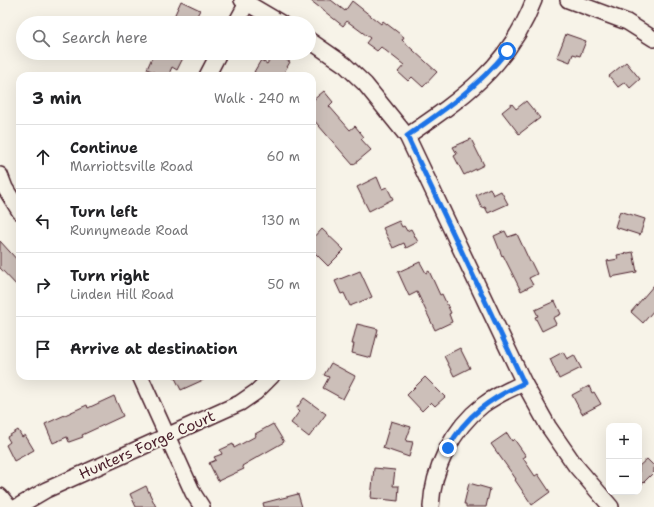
<!DOCTYPE html>
<meta charset="utf-8">
<style>
:root{--surface:#fff;--page:#f2f2f2;--text:#202124;--muted:#757577;--line:#e0e0e0}
body{margin:0;font-family:"Shantell Sans",sans-serif;background:var(--page);color:var(--text)}
.controls{position:absolute;right:12px;bottom:12px;display:grid;overflow:hidden;border-radius:8px;box-shadow:0 4px 16px #0002}
.controls button{width:36px;height:36px;display:grid;place-items:center;padding:0;border:0;border-bottom:1px solid var(--line);background:var(--surface);color:var(--text);font:20px sans-serif}
.stop{position:absolute;width:12px;height:12px;margin:-9px;border:3px solid #1a73e8;border-radius:50%;background:#fff}
.stop.end{background:#1a73e8;border-color:#fff;box-shadow:0 1px 4px #0008}
.list{margin:0;padding:0;list-style:none}
h2{display:flex;justify-content:space-between;align-items:center;height:52px;margin:0;padding:0 16px;font-size:17px}
h2 small{font-size:13px;font-weight:400;color:var(--muted)}
.list li{display:grid;grid-template-columns:26px 1fr auto;gap:12px;align-items:center;box-sizing:border-box;height:64px;padding:0 16px;border-top:1px solid var(--line)}
.list b{display:block;font-size:15px;white-space:nowrap}
.list p{margin:0;font-size:13px;white-space:nowrap;color:var(--muted)}
.list em{font-size:13px;font-style:normal;color:var(--muted)}
.icon{flex:none;width:22px;height:22px;fill:none;stroke:currentColor;stroke-width:2;stroke-linecap:round;stroke-linejoin:round}
.map{position:relative;flex:none;width:654px;height:507px;overflow:hidden}
.search{position:absolute;background:var(--surface);box-shadow:0 4px 16px #0002;left:16px;top:16px;width:300px;height:44px;display:flex;align-items:center;gap:10px;box-sizing:border-box;padding:0 14px;border-radius:22px;color:var(--muted);font-size:15px}
.panel{position:absolute;background:var(--surface);box-shadow:0 4px 16px #0002;left:16px;top:72px;width:300px;height:308px;border-radius:12px}
.map>svg:first-child{display:block}
.building{fill:#ccbfb9;stroke:#4a1f2b}
.lines{fill:none;stroke-linecap:round;stroke-linejoin:round}
.street-casing{stroke:#4a1f2b;stroke-width:18}
.street{stroke:#f7f3e8;stroke-width:15}
.route{stroke:#1a73e8;stroke-width:5}
.labels{text-anchor:middle;stroke-width:4;stroke-linejoin:round;paint-order:stroke}
.street-label{font-size:15px;fill:#4a1f2b;stroke:#f7f3e8}
</style>
<div class="map">
<svg width="654" height="507" viewBox="0 0 654 507">
<rect width="100%" height="100%" fill="#f7f3e8"/>
<filter id="ink" filterUnits="userSpaceOnUse"><feTurbulence type="fractalNoise" baseFrequency=".025" numOctaves="2"/><feDisplacementMap in="SourceGraphic" scale="8" xChannelSelector="R" yChannelSelector="G"/><feConvolveMatrix kernelMatrix="1 2 1 2 8 2 1 2 1" color-interpolation-filters="sRGB"/></filter>
<g filter="url(#ink)">
<g class="building">
<path d="M310,0H331L345,11L352,1L381,24L383,21L404,37L402,40L437,72L423,87L412,77L408,81L398,72L404,65L381,47L377,51L366,43L370,38L347,21L343,26Z"/>
<path d="M181,1L200,10L193,23H171Z"/>
<path d="M566,34L586,41L580,56L573,54L570,62L557,57Z"/>
<path d="M154,53H177L184,56L177,70L172,67L168,76H162L147,69Z"/>
<path d="M274,53L290,62L283,74L287,76H260L254,72L261,60L267,64Z"/>
<path d="M626,62L640,79L630,88L625,82L618,87L609,76Z"/>
<path d="M324,91L333,102L329,106L350,130L355,126L364,137L361,139L371,150L353,165L312,118V101Z"/>
<path d="M526,101L540,118L519,134L502,112L512,104L516,109Z"/>
<path d="M471,139L484,165L464,175L454,156L457,154L453,147Z"/>
<path d="M377,177L382,189L387,187L393,199L369,211L357,187Z"/>
<path d="M490,188L493,195L501,191L508,204L488,213L485,207L482,208L476,195Z"/>
<path d="M620,211L645,219L640,235L615,227Z"/>
<path d="M399,221L402,227L404,226L407,231L411,229L418,242L406,248L404,243L393,248L383,228Z"/>
<path d="M322,229L344,250L328,266L312,250V240Z"/>
<path d="M505,231L508,237L517,234L530,262H531L537,274L529,278L533,285L521,291L503,255L502,256L494,236Z"/>
<path d="M0,241L20,263V289L0,268Z"/>
<path d="M633,252L637,272L611,277L607,261L618,259L617,255Z"/>
<path d="M420,262L426,273L429,271L440,295L442,294L451,313L449,314L452,322L435,330L417,292L409,296L398,272Z"/>
<path d="M360,271L372,297L350,306L344,293L341,294L335,281Z"/>
<path d="M654,285V310L643,323L631,312Z"/>
<path d="M555,301L561,314L553,318L556,324L542,331L535,317L538,316L535,310Z"/>
<path d="M357,324L378,329L371,358L352,353L354,344H352Z"/>
<path d="M460,348L470,368L454,376L444,356Z"/>
<path d="M563,352L567,359L574,355L581,368L559,379L550,359Z"/>
<path d="M331,363L355,376L343,399L323,388L329,377L324,375Z"/>
<path d="M174,376H212L181,390Z"/>
<path d="M425,377L445,397L435,406L431,402L422,411L407,395Z"/>
<path d="M589,386L592,393L594,392L601,404L582,414L572,395Z"/>
<path d="M114,396L123,416L82,435L83,437L69,442L67,437L53,443L45,424L87,405L88,408Z"/>
<path d="M304,398L326,414L309,437L291,423L299,412L296,409Z"/>
<path d="M391,421L411,427L406,441L413,442L409,457L383,448Z"/>
<path d="M273,424L284,442L242,466L244,469L218,481L209,463L216,460L214,457L222,454L220,450L233,444L234,448L256,436L255,434Z"/>
<path d="M18,430L22,437L25,435L34,450L14,461L6,445L10,442L7,437Z"/>
<path d="M507,433L512,441L514,439L526,456L523,458L535,476L538,474L550,492L532,505L515,480L516,479L491,444Z"/>
<path d="M647,459L654,466V472L639,487V466Z"/>
<path d="M374,468L395,470L393,486H399L398,501L371,498Z"/>
<path d="M469,483L490,489L486,507H466V504H464Z"/>
<path d="M146,486L156,507H136L130,494Z"/>
<path d="M298,494L302,507H264L263,503Z"/>
</g>
<g class="lines">
<g class="street-casing">
<g id="street">
<path d="M242,0L281,23"/>
<path d="M568,0L627,22L654,39"/>
<path d="M236,23L247,3"/>
<path d="M309,40L345,65L365,84L407,136L524,383L548,426L575,465L611,507"/>
<path d="M207,76L219,53"/>
<path d="M407,136C463,98 509,66 534,0"/>
<path d="M0,175L5,188L20,212"/>
<path d="M140,376L193,493L202,507"/>
<path d="M0,496L9,507"/>
<path d="M17,507L46,490L240,403L256,392L272,376"/>
<path d="M431,507C433,469 452,429 483,405C495,396 510,389 524,383"/>
</g>
</g>
<use href="#street" class="street"/>
</g>
</g>
<g class="lines" filter="url(#ink)">
<path class="route" d="M448,448C466,415 491,398 524,383L407,136C443,111 479,86 507,51"/>
</g>
<g class="labels">
<g class="street-label">
<text transform="translate(147 445) rotate(-24)" y="5">Hunters Forge Court</text>
</g>
</g>
</svg>
<div class="controls">
<button>+</button>
<button>−</button>
</div>
<div class="stop" style="left:507px;top:51px"></div>
<div class="stop end" style="left:448px;top:448px"></div>
<div class="search"><svg class="icon" aria-label="search" viewBox="0 0 24 24"><circle cx="10" cy="10" r="6"/><path d="M15 15l6 6"/></svg>Search here</div>
<section class="panel">
<h2>3 min<small>Walk · 240 m</small></h2>
<ul class="list">
<li><svg class="icon" aria-label="ahead" viewBox="0 0 24 24"><path d="M12 20V5M6 11l6-6 6 6"/></svg><div><b>Continue</b><p>Marriottsville Road</p></div><em>60 m</em></li>
<li><svg class="icon" aria-label="left" viewBox="0 0 24 24"><path d="M17 20v-9H6M10 6l-5 5 5 5"/></svg><div><b>Turn left</b><p>Runnymeade Road</p></div><em>130 m</em></li>
<li><svg class="icon" aria-label="right" viewBox="0 0 24 24"><path d="M7 20v-9h11M14 6l5 5-5 5"/></svg><div><b>Turn right</b><p>Linden Hill Road</p></div><em>50 m</em></li>
<li><svg class="icon" aria-label="arrive" viewBox="0 0 24 24"><path d="M6 21V4h12l-3 4 3 4H6"/></svg><div><b>Arrive at destination</b></div></li>
</ul>
</section>
</div>
